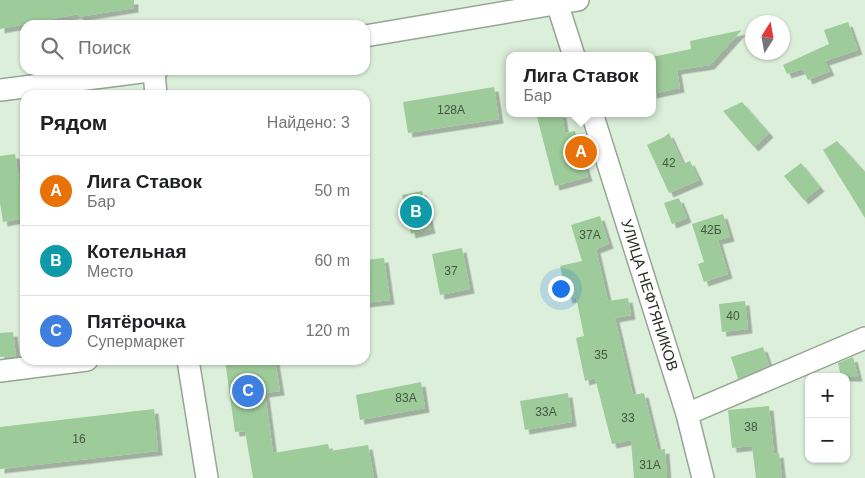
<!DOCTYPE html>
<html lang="ru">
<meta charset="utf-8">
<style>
:root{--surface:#fff;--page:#f2f2f2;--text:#202124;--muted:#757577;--line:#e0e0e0;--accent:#b45309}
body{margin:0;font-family:Helvetica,sans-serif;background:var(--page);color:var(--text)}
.controls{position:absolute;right:15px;bottom:15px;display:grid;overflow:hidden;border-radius:10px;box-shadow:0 1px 4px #0004}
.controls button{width:45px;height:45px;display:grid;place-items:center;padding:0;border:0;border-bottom:1px solid var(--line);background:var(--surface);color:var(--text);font:25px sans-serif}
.compass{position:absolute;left:745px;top:15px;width:45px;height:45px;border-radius:50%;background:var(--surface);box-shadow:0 1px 4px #0004;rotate:11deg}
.you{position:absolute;left:560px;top:288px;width:18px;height:18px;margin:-12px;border:4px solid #fff;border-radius:50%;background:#1a73e8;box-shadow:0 0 0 8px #1a73e833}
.badge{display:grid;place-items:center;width:32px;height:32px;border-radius:50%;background:var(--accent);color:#fff;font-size:16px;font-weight:700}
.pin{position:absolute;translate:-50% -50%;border:2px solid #fff;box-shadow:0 1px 5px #0006}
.popup{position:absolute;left:506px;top:52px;width:150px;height:65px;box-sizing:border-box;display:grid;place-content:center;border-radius:10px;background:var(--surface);filter:drop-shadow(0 1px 4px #0005);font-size:16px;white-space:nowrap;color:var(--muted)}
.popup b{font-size:19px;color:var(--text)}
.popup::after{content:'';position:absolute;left:50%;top:100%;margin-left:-10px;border:10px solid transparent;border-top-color:var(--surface)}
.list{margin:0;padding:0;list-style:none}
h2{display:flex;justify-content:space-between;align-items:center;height:65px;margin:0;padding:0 20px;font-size:21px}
h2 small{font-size:16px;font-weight:400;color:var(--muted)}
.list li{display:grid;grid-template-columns:32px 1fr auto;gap:15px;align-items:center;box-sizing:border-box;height:70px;padding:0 20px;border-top:1px solid var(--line)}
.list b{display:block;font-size:19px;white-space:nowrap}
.list p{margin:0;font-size:16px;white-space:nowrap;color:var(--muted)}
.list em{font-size:16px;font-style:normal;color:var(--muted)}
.icon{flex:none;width:28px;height:28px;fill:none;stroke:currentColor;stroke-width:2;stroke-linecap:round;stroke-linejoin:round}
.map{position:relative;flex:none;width:865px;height:478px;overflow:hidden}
.search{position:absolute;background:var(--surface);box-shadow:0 1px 4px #0004;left:20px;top:20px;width:350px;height:55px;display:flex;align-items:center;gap:12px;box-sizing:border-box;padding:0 18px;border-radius:15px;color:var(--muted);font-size:19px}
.panel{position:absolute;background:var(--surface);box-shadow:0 1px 4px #0004;left:20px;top:90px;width:350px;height:275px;border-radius:15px}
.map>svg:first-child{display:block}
.building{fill:#9dcb99;filter:url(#shadow)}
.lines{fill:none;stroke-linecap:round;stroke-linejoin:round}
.minor-casing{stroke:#95a693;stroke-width:24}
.minor{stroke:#fff;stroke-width:21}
.labels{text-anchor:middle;stroke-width:4.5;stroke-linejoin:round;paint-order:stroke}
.number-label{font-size:12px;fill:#455644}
.street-label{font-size:15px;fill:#282f27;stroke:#dcefda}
</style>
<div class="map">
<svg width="865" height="478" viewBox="0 0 865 478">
<defs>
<filter id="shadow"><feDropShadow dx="4.5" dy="4.5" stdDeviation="0" flood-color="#0004"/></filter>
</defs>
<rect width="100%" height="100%" fill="#dcefda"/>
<g class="building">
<path d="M0,0H134V8L78,17V14L0,29Z"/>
<path d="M848,22L858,50L825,61L830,71L808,80L803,69L787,74L783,65L829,44L824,30Z"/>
<path d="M742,30L710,65L677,70L680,88L652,94V57L691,49L690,41Z"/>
<path d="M494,87L499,119L408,133L403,102Z"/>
<path d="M742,102L769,133L754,147L723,111Z"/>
<path d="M536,113H562L565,133L575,131L588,177L555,186Z"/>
<path d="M669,133L683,164L690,161L699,180L669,193L647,145L664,137Z"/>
<path d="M837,141L865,172V218L823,150Z"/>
<path d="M15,154L25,218L3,222L0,203V156Z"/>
<path d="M801,163L820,187L804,200L784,176Z"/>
<path d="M422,191L431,229L411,234L402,195Z"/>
<path d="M679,198L687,218L672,224L664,203Z"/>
<path d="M723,214L730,237L718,240L728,274L704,282L698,264L704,262L692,224Z"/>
<path d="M600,216L609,244L596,249L608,301L628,298L631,315L615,318L633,395L644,393L658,450L665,449L667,478H634L631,440L612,444L595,378L585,381L576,338L584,336L576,297L568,299L560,266L582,261L571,225Z"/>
<path d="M462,248L470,289L440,295L432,254Z"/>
<path d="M384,258L390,300L365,303V260Z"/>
<path d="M745,301L748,329L722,332L719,304Z"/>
<path d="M13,332L16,356L0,357V333Z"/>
<path d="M763,347L769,365L738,379L731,357Z"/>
<path d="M853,357L858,377H841L838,363Z"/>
<path d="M225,360H275L280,391L265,393L273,453L328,444L330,451L368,445L374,478H253L245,431L235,432Z"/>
<path d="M421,382L425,408L360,420L356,395Z"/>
<path d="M568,393L572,422L525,430L520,401Z"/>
<path d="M769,406L774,454L779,453L782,478H756L752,446L732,448L728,410Z"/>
<path d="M154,409L158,451L0,469V427Z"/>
</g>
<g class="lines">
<g class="minor-casing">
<g id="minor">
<path d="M557,3L574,56"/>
<path d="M365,36L578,0"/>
<path d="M154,71L156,95"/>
<path d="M0,90L157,70"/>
<path id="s1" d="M592,113L687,414L703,478"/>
<path d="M188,360L207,478"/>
<path d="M0,371L87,360"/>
<path d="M687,414L865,338"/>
</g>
</g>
<use href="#minor" class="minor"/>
</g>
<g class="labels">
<g class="number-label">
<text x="451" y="114">128А</text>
<text x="669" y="167">42</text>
<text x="711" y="234">42Б</text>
<text x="590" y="239">37А</text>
<text x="451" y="275">37</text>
<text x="733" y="320">40</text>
<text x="601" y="359">35</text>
<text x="406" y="402">83А</text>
<text x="546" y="416">33А</text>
<text x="628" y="422">33</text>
<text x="751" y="431">38</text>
<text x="79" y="443">16</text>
<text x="650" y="469">31А</text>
</g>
<g class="street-label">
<text dy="5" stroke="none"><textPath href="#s1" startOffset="191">УЛИЦА НЕФТЯНИКОВ</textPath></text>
</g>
</g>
</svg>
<div class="controls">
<button>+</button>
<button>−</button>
</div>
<svg class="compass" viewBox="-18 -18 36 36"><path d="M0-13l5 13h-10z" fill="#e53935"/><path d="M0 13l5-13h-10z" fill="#757577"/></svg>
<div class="you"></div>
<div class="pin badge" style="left:581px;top:152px;background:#e8710a">A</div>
<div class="popup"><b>Лига Ставок</b>Бар</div>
<div class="pin badge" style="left:416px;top:212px;background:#0f9aa8">B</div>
<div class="pin badge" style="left:248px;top:391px;background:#3f7fe0">C</div>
<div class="search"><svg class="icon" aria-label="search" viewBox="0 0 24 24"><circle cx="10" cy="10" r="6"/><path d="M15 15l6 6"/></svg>Поиск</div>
<section class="panel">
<h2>Рядом<small>Найдено: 3</small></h2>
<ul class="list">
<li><span class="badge" style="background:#e8710a">A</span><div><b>Лига Ставок</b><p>Бар</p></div><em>50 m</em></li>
<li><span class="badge" style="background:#0f9aa8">B</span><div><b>Котельная</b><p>Место</p></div><em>60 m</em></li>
<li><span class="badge" style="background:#3f7fe0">C</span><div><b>Пятёрочка</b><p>Супермаркет</p></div><em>120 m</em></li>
</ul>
</section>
</div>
